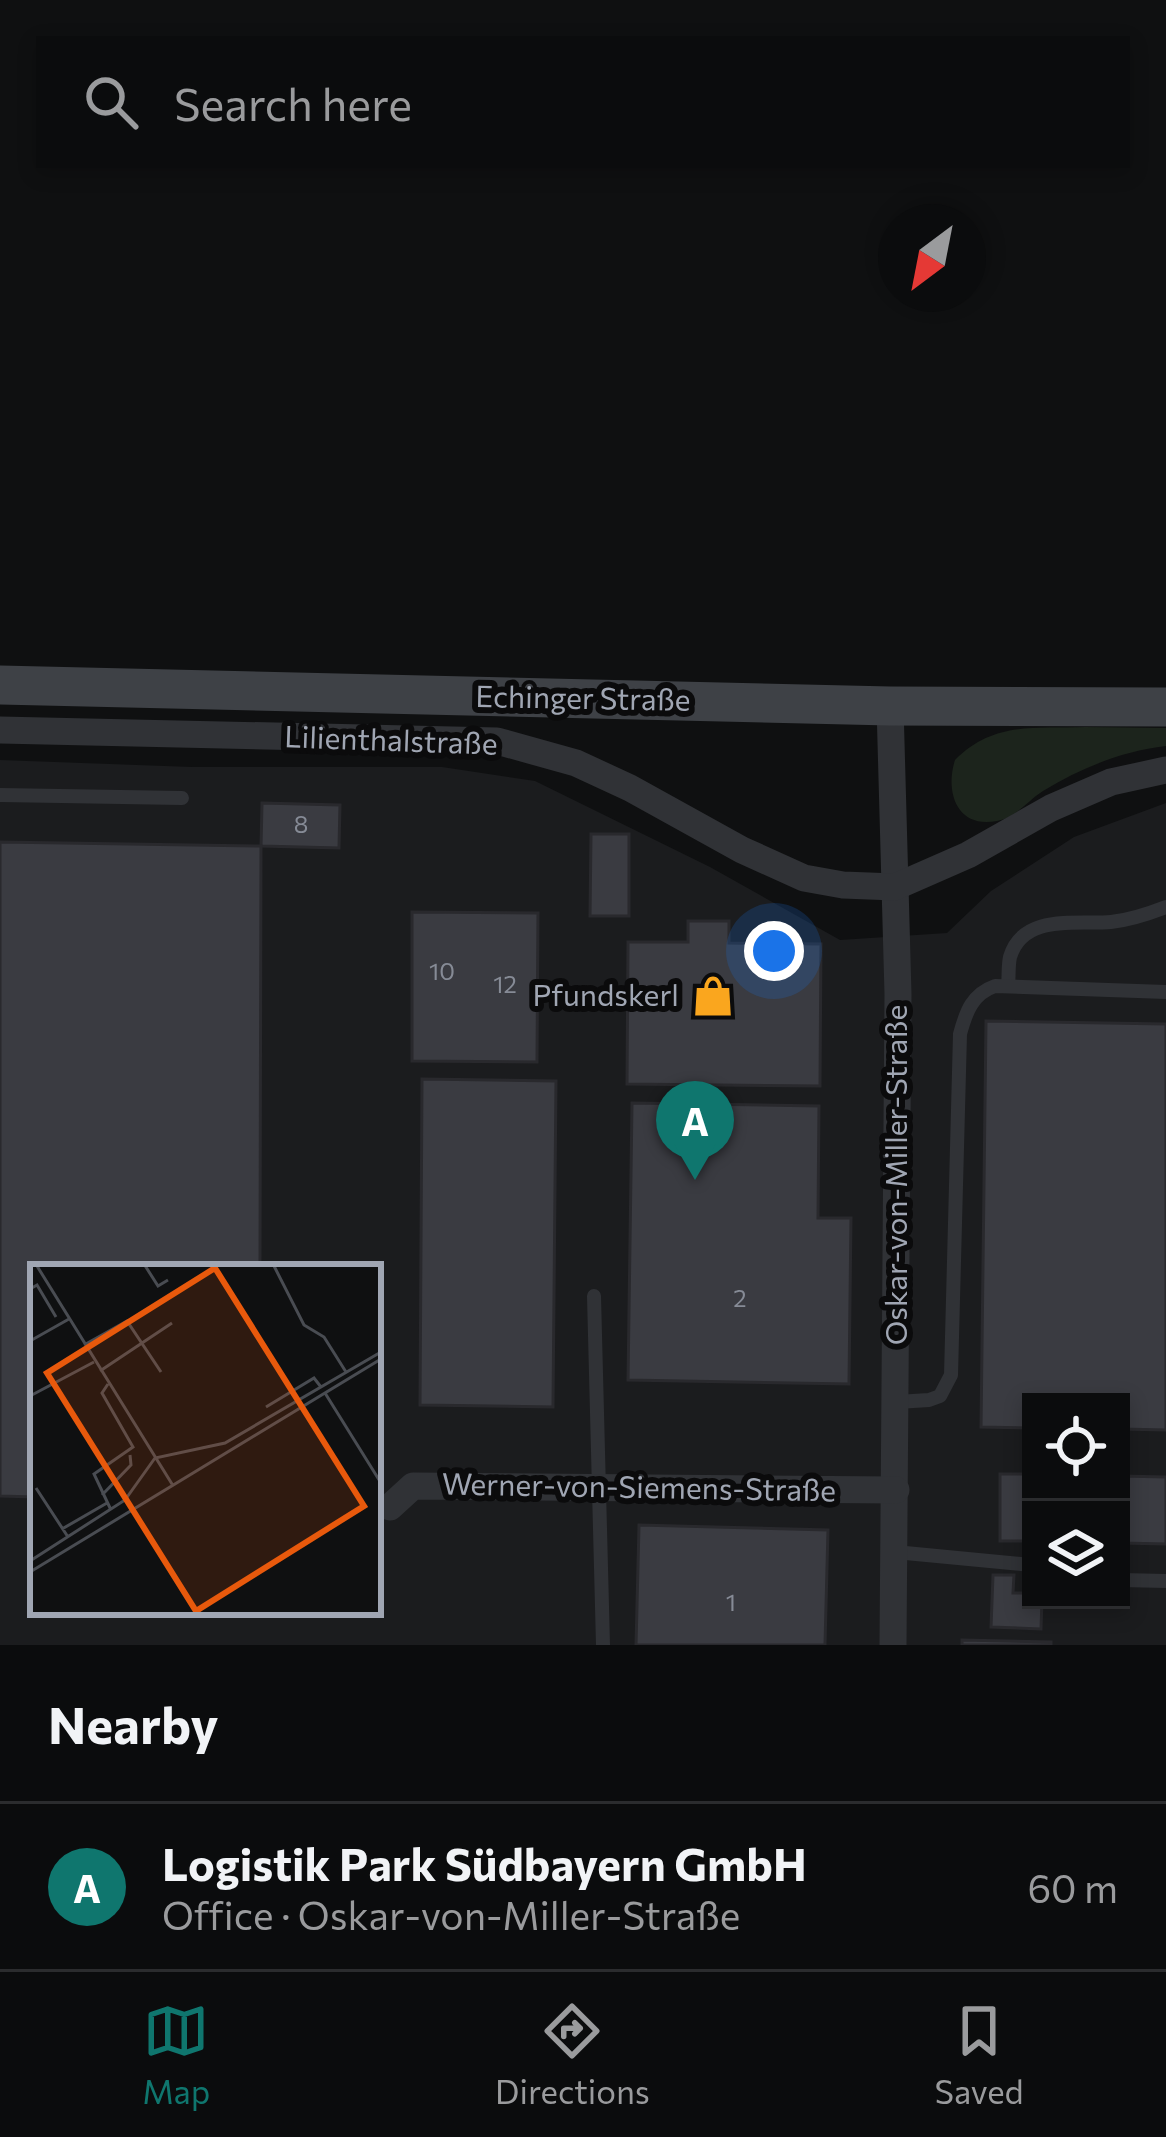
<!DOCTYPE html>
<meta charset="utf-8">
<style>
:root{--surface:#0b0c0d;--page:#191a1b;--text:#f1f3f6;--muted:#9a9b9d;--line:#2b2c2e;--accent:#0f766e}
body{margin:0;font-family:Commissioner,sans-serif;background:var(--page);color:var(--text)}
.controls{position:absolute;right:36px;bottom:36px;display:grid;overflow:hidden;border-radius:0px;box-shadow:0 6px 18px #0003}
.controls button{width:108px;height:108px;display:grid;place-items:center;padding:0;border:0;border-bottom:3px solid var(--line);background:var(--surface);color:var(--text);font:60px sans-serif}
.compass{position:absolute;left:878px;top:204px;width:108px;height:108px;border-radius:50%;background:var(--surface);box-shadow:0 6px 18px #0003;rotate:212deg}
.you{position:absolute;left:774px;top:951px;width:42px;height:42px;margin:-30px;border:9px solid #fff;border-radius:50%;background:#1a73e8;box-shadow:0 0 0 18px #1a73e833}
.badge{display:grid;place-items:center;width:78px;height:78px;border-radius:50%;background:var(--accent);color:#fff;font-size:39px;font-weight:700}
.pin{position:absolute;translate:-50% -99px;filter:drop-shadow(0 3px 6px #0008)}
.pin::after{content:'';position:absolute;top:63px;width:42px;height:36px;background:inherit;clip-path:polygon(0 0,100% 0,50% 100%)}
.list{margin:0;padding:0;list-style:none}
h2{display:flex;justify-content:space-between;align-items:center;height:156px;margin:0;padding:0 48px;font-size:51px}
h2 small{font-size:39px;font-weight:400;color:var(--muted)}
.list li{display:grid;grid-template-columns:78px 1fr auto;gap:36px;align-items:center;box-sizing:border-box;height:168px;padding:0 48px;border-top:3px solid var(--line)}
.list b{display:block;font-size:45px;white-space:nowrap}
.list p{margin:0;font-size:39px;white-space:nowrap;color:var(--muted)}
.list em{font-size:39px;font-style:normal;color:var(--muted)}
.icon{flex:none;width:66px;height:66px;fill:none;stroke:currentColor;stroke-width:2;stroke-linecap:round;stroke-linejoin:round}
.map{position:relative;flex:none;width:1166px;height:1645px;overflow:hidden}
.search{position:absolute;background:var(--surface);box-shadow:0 6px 18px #0003;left:36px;right:36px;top:36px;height:132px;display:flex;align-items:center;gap:30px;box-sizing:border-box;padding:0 42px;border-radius:0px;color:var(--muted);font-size:45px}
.sheet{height:324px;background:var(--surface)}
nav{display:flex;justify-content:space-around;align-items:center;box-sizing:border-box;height:168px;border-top:3px solid var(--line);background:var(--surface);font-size:33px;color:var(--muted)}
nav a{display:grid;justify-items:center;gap:6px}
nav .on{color:var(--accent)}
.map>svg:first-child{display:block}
.built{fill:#1b1c1e;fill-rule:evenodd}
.green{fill:#1c241c}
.building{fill:#3a3b41;stroke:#29292d;stroke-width:3}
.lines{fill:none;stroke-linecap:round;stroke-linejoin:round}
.service{stroke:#303236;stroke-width:14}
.minor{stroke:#303236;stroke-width:27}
.secondary{stroke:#3e4146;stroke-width:39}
.labels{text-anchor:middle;stroke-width:12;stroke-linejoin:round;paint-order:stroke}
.number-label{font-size:24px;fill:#868b96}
.street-label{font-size:30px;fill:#a0a6b3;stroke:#0b0b0c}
.poi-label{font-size:30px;fill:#a0a6b3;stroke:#0b0b0c;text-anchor:end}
.inset-road{fill:none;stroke:#494c52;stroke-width:3}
.view{fill:#e8590c;fill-opacity:0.15;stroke:#e8590c;stroke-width:6}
.inset-edge{fill:none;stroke:#a0a6b3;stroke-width:6}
</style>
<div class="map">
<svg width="1166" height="1645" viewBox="0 0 1166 1645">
<rect width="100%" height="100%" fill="#0f1011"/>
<path class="built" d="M0,760L192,767H442L535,781L710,867L840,940L947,933L991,891L1074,837L1166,803V1645H0ZM33,1267H378V1612H33ZM1031,1402H1121V1600H1031Z"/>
<path class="green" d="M1085,727L1166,728V746C1122,751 1081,768 1043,791C1027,801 1016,818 997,821C956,829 945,791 955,760C994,721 1034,729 1085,727Z"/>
<g class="building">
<path d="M262,803L340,805L339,848L261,846Z"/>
<path d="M591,834H629V916H590Z"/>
<path d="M0,842L261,846L260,1267H33V1497L0,1496Z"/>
<path d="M412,912L538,913L537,1062L412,1061Z"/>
<path d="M688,921H729V943L821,944L820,1086L627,1084L628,942H688Z"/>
<path d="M986,1021L1166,1024V1430L1121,1429V1402H1031V1428L981,1427Z"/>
<path d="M422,1079L556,1081L553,1407L420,1405Z"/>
<path d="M632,1103L819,1106L818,1218H851L849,1384L628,1380Z"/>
<rect x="1000" y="1474" width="31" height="67"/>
<path d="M1121,1476L1166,1477V1544L1121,1543Z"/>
<path d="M639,1525L828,1530L825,1645H636Z"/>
<path d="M993,1575H1014L1013,1593H1031V1600H1042L1041,1629L991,1627Z"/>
<path d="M962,1640L1051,1642V1645H962Z"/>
</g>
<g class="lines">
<g class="service">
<path d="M0,795L182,798"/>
<path d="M1008,986C1009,977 1008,966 1010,957C1023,913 1077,925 1111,922C1130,920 1148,914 1166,907"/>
<path d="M594,1296L603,1645"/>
<path d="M897,1402L929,1400L940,1396L951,1375L960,1034C966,1012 972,994 995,986L1166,992"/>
<path d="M895,1552L1031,1565"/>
<path d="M1121,1580L1166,1581"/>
</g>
<g class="minor">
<path d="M890,706L898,994L893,1645"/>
<path d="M0,730L497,741L576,763L630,788L742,850L804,878L843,885L895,887L968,855L1051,808L1111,782L1166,770"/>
<path d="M390,1507L413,1486L896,1490"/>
</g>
<path class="secondary" d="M0,685L890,706L1166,707"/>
</g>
<defs>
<g id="shop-bare" transform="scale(3.24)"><path d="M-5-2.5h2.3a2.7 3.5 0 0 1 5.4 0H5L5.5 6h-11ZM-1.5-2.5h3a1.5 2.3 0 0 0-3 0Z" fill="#faa61e" stroke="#0b0b0c" stroke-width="2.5" paint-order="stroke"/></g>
</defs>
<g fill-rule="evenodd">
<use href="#shop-bare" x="713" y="996"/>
</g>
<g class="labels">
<g class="number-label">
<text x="301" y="833">8</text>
<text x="442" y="980">10</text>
<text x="505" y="993">12</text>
<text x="740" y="1307">2</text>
<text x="731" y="1611">1</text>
</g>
<g class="street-label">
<text transform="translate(583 699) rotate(1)" y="10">Echinger Straße</text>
<text transform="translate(391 741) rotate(2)" y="10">Lilienthalstraße</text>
<text transform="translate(897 1175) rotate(-90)" y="10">Oskar-von-Miller-Straße</text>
<text transform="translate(639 1488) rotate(1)" y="10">Werner-von-Siemens-Straße</text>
</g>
<g class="poi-label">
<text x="679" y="1006">Pfundskerl</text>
</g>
</g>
<g transform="translate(30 1264)">
<rect width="351" height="351" fill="#0f1011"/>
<path class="inset-road" d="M114,0L128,22L138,16M243,0L274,61L294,73L316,108M7,2L142,220M0,25L7,21L26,53M0,77L39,55M54,81L97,57L131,108M70,107L142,59M78,120L72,129L103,183L64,210L81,246M295,129L351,219M0,132L64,98M236,143L284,114L291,123M6,224L38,273M72,231L101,201L100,191M32,265L77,239M0,297L95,236L125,194L195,179L351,88M0,308L351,95"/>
<path class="view" d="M185,4L334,242L166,347L17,109Z"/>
<rect width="351" height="351" class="inset-edge"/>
</g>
</svg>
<div class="controls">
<button><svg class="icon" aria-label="locate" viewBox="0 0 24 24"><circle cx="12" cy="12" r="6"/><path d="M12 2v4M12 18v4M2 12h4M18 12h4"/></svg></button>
<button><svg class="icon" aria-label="layers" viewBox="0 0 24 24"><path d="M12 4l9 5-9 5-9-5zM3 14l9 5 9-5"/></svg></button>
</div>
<svg class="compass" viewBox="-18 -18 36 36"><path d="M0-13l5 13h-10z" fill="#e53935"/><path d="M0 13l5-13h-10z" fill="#9a9b9d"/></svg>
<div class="you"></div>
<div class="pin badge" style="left:695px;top:1180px">A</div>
<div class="search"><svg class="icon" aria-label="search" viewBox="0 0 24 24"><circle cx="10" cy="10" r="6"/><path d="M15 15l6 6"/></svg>Search here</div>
</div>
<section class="sheet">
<h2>Nearby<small></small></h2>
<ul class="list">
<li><span class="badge">A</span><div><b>Logistik Park Südbayern GmbH</b><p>Office · Oskar-von-Miller-Straße</p></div><em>60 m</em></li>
</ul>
</section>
<nav>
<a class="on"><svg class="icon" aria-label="map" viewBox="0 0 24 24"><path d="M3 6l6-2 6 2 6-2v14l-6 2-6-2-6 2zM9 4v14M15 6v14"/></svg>Map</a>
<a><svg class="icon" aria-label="directions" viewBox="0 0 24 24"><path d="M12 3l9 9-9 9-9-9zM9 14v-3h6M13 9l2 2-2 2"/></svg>Directions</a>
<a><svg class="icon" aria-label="saved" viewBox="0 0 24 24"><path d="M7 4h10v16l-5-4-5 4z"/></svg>Saved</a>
</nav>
